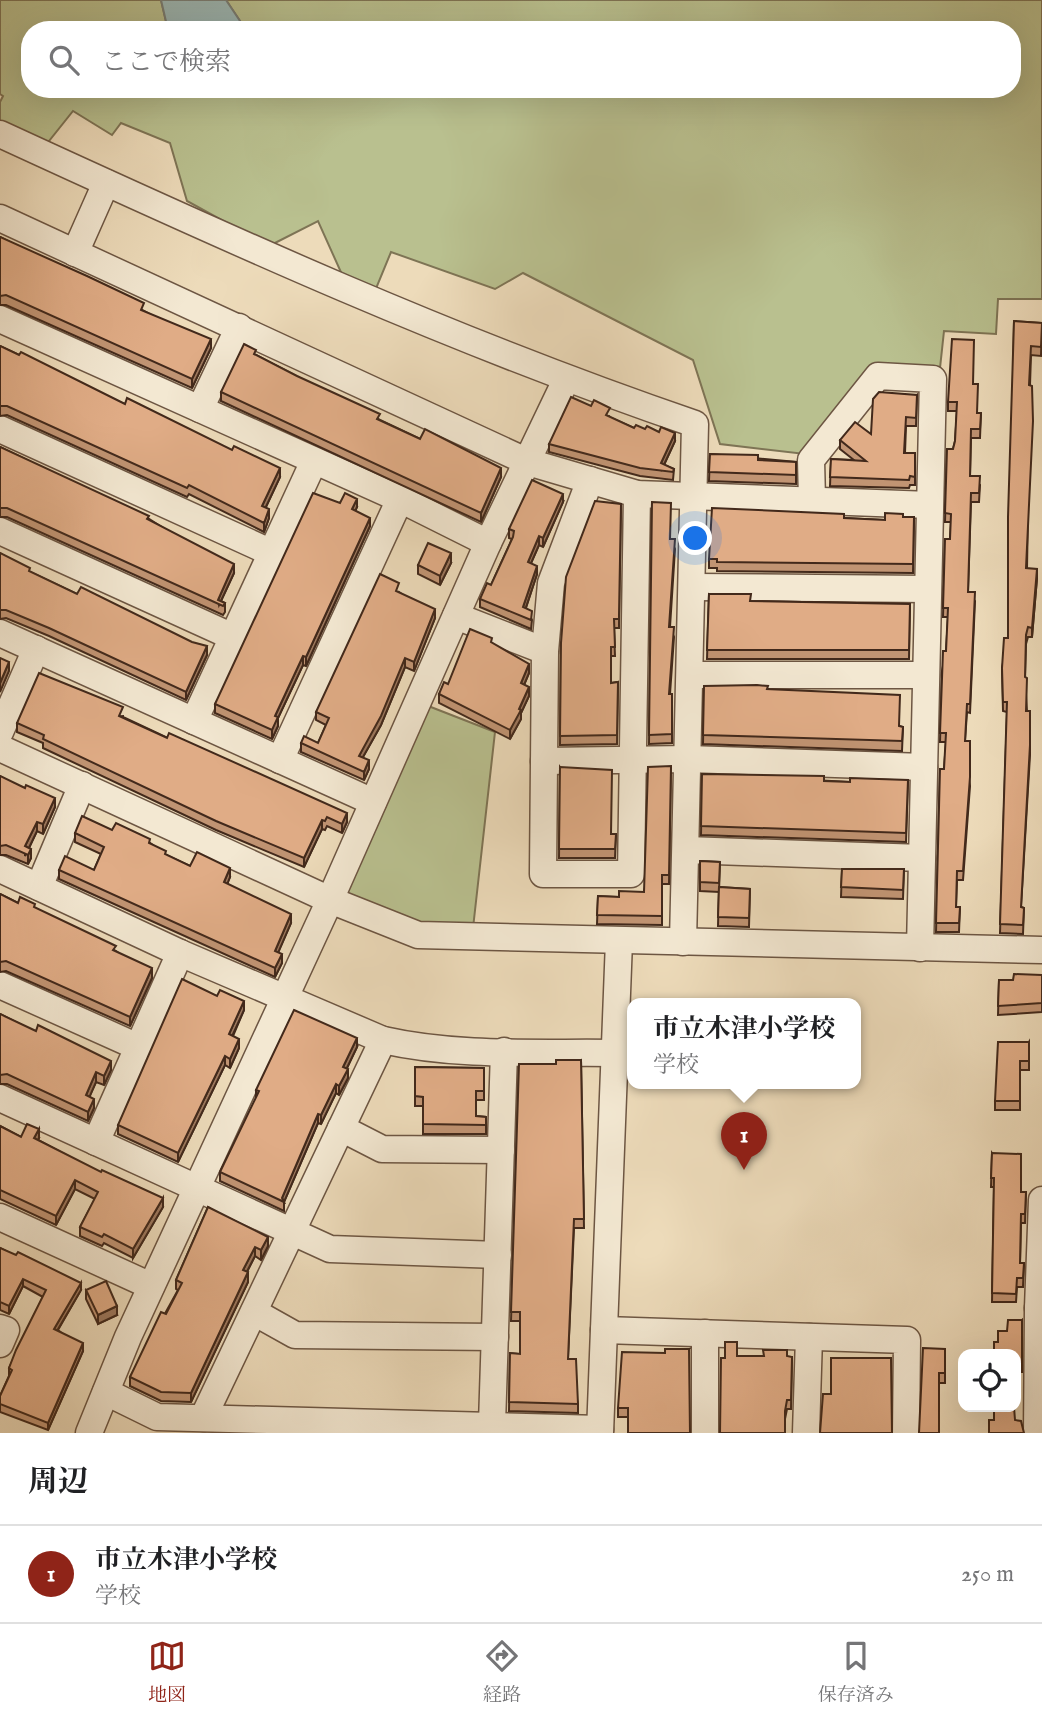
<!DOCTYPE html>
<html lang="ja">
<meta charset="utf-8">
<style>
:root{--surface:#fff;--page:#f6f6f6;--text:#202124;--muted:#757577;--line:#e0e0e0;--accent:#8f2418}
body{margin:0;font-family:"IM FELL English","Noto Serif JP",serif;background:var(--page);color:var(--text)}
.controls{position:absolute;right:21px;bottom:21px;display:grid;overflow:hidden;border-radius:14px;box-shadow:0 7px 28px #0002}
.controls button{width:63px;height:63px;display:grid;place-items:center;padding:0;border:0;border-bottom:2px solid var(--line);background:var(--surface);color:var(--text);font:35px sans-serif}
.you{position:absolute;left:696px;top:539px;width:24px;height:24px;margin:-18px;border:5px solid #fff;border-radius:50%;background:#1a73e8;box-shadow:0 0 0 10px #1a73e833}
.badge{display:grid;place-items:center;width:46px;height:46px;border-radius:50%;background:var(--accent);color:#fff;font-size:23px;font-weight:700}
.pin{position:absolute;translate:-50% -58px;filter:drop-shadow(0 2px 4px #0008)}
.pin::after{content:'';position:absolute;top:37px;width:24px;height:21px;background:inherit;clip-path:polygon(0 0,100% 0,50% 100%)}
.popup{position:absolute;left:627px;top:998px;width:234px;height:91px;box-sizing:border-box;display:grid;place-content:center;border-radius:14px;background:var(--surface);filter:drop-shadow(0 2px 5px #0005);font-size:23px;white-space:nowrap;color:var(--muted)}
.popup b{font-size:26px;color:var(--text)}
.popup::after{content:'';position:absolute;left:50%;top:100%;margin-left:-14px;border:14px solid transparent;border-top-color:var(--surface)}
.list{margin:0;padding:0;list-style:none}
h2{display:flex;justify-content:space-between;align-items:center;height:91px;margin:0;padding:0 28px;font-size:30px}
h2 small{font-size:23px;font-weight:400;color:var(--muted)}
.list li{display:grid;grid-template-columns:46px 1fr auto;gap:21px;align-items:center;box-sizing:border-box;height:98px;padding:0 28px;border-top:2px solid var(--line)}
.list b{display:block;font-size:26px;white-space:nowrap}
.list p{margin:0;font-size:23px;white-space:nowrap;color:var(--muted)}
.list em{font-size:23px;font-style:normal;color:var(--muted)}
.icon{flex:none;width:38px;height:38px;fill:none;stroke:currentColor;stroke-width:2;stroke-linecap:round;stroke-linejoin:round}
.map{position:relative;flex:none;width:1042px;height:1433px;overflow:hidden}
.search{position:absolute;background:var(--surface);box-shadow:0 7px 28px #0002;left:21px;right:21px;top:21px;height:77px;display:flex;align-items:center;gap:18px;box-sizing:border-box;padding:0 24px;border-radius:28px;color:var(--muted);font-size:26px}
.sheet{height:189px;background:var(--surface)}
nav{display:flex;justify-content:space-around;align-items:center;box-sizing:border-box;height:98px;border-top:2px solid var(--line);background:var(--surface);font-size:19px;color:var(--muted)}
nav a{display:grid;justify-items:center;gap:4px}
nav .on{color:var(--accent)}
.map>svg:first-child{display:block}
.green{fill:#b9c08f;stroke:#7e7455;stroke-width:2}
.water{fill:#9bb9b8;stroke:#777f79;stroke-width:2}
.lines{fill:none;stroke-linecap:round;stroke-linejoin:round}
.minor-casing{stroke:#6d5643;stroke-width:29}
.minor{stroke:#f3e8d2;stroke-width:26}
.wall{fill:#c19473;stroke:#42291b;stroke-width:2}
.shaded-wall{fill:#9d785e;stroke:#42291b;stroke-width:2}
.building{fill:#e0ac86;stroke:#42291b;stroke-width:2}
</style>
<div class="map">
<svg width="1042" height="1433" viewBox="0 0 1042 1433">
<rect width="100%" height="100%" fill="#eddbba"/>
<filter id="stains"><feTurbulence type="fractalNoise" baseFrequency=".00286" numOctaves="4"/><feColorMatrix values="0 0 0 0 .2 0 0 0 0 .09 0 0 0 0 .02 0 0 0 .5 -.17"/></filter>
<radialGradient id="worn" r=".72"><stop offset=".6" stop-color="#630" stop-opacity="0"/><stop offset="1" stop-color="#630" stop-opacity=".3"/></radialGradient>
<g class="green">
<path d="M0,0H161L168,30H30V89H243L272,94L280,89H1012V30H246L226,0H1042V299H998L996,334L944,331L940,368L868,369L805,454L720,444L693,360L523,273L495,289L391,252L375,291L344,279L318,221L269,246L187,201L170,143L121,123L112,135L73,111L45,146L0,125V102L3,96L0,94Z"/>
<path d="M418,702L495,732L472,937L330,900Z"/>
</g>
<path class="water" d="M161,0H226L246,30H168Z"/>
<g class="lines">
<g class="minor-casing">
<g id="minor">
<path d="M0,134C228,239 457,343 695,424L683,942"/>
<path d="M0,218L528,462L637,494L930,505"/>
<path d="M75,253L106,183"/>
<path d="M0,319L400,499L488,543L330,900L128,1337L89,1433"/>
<path d="M200,409L239,327"/>
<path d="M0,429L270,552"/>
<path d="M590,480L551,583L545,651L543,874H631L637,494"/>
<path d="M812,500L811,460L878,376L933,379L920,948"/>
<path d="M0,531L233,637"/>
<path d="M488,543L566,380"/>
<path d="M693,587L928,589"/>
<path d="M456,616L545,651"/>
<path d="M0,633L373,802"/>
<path d="M691,675H926"/>
<path d="M194,721L314,461"/>
<path d="M0,732L36,649"/>
<path d="M0,748L330,900L418,935L1042,950"/>
<path d="M280,760L400,499"/>
<path d="M544,761L688,759L924,767"/>
<path d="M686,850L922,858"/>
<path d="M0,869L180,953L383,1040C458,1057 539,1052 614,1053"/>
<path d="M39,887L82,785"/>
<path d="M0,985L138,1047"/>
<path d="M0,1098L330,1249L498,1255"/>
<path d="M341,1128L382,1149L501,1150"/>
<path d="M96,1142L180,953"/>
<path d="M0,1217L151,1286"/>
<path d="M1038,1308L1042,1200"/>
<path d="M254,1312L295,1335L495,1337"/>
<path d="M0,1328L6,1330L0,1344"/>
<path d="M604,1330L907,1340L906,1433"/>
<path d="M106,1392L157,1417L600,1429"/>
<path d="M203,1418L383,1040"/>
<path d="M492,1424L504,1051"/>
<path d="M600,1433L619,941"/>
<path d="M705,1433V1333"/>
<path d="M806,1433L809,1337"/>
<path d="M1037,1433L1038,1308H1042"/>
</g>
</g>
<use href="#minor" class="minor"/>
</g>
<g class="wall">
<path d="M0,237L144,311L211,348L192,388L6,305H0Z"/>
<path d="M1014,321L1042,323L1041,356L1031,355L1030,385L1027,569L1037,578L1032,637H1028L1026,644L1025,678L1027,711H1030V755L1021,907L1024,908L1023,934L1000,933L1007,712L1003,711L1002,668L1008,638Z"/>
<path d="M0,346L280,477L266,507L269,518L264,532L189,494L187,497L7,415L0,416Z"/>
<path d="M256,355L380,420L501,477L481,522L221,401V392Z"/>
<path d="M973,384L977,413H981L980,438H971L970,476L980,485L979,502H971L968,592L975,601L970,713L967,712L965,741L970,786L963,880H957L956,907H960L959,932H936L940,769H944L946,742H940L942,671L946,651L948,617H943L945,539H950L951,522H945L947,449H953L955,441L957,411H948V402Z"/>
<path d="M917,395L916,426H906L905,453H915V485H910L909,488L830,486L831,459L854,460L840,449V440L871,434Z"/>
<path d="M610,416L609,417L634,428L675,441L664,465L674,469L673,480L640,476L549,452V444Z"/>
<path d="M0,447L149,519L234,573L221,601L225,603V612L223,615L7,517H0Z"/>
<path d="M710,454L796,462V484L709,481Z"/>
<path d="M563,502L543,547L539,545L531,563L537,574L526,608L532,620L531,629L480,607V599L491,585L512,539L509,538V529Z"/>
<path d="M652,502L675,549L670,627L674,637L670,694H672V743L649,744Z"/>
<path d="M340,503L357,507L355,511L370,526L306,666L303,665L278,718V726L272,739L215,713V704Z"/>
<path d="M621,504L619,624V628H614L615,656H611V683L618,682L617,744L560,745L561,643Z"/>
<path d="M903,517H914L913,573L717,571V568H709V559L844,518L885,520Z"/>
<path d="M0,553L30,572L207,655L186,700L49,636L6,618L0,619Z"/>
<path d="M451,563L440,585L418,574V565Z"/>
<path d="M399,592L435,618L414,671L405,667L381,725L363,757L369,769L364,780L301,752V743H318L326,725L316,720V712Z"/>
<path d="M709,594L750,601L910,604L909,659H707Z"/>
<path d="M492,643L529,673L524,685L529,696L521,713V719L510,739L439,703V694Z"/>
<path d="M704,686L767,689L903,727L902,751L703,744Z"/>
<path d="M123,716V717L347,822L342,833L327,826L325,830L322,829L304,867L216,830L43,748V743L17,732V723Z"/>
<path d="M671,766L669,884H662V925L597,924L598,896L619,897L644,892Z"/>
<path d="M560,767L611,834H616L615,858H559Z"/>
<path d="M702,774L850,782L908,780L906,842L701,835Z"/>
<path d="M0,776L55,807L43,834L37,831L29,848L31,858L28,864L6,855H0Z"/>
<path d="M112,830L150,843L166,855L190,866L230,877L227,884L291,923L278,952L282,963L275,977L59,879V870H94L101,854L75,842V833Z"/>
<path d="M700,861L720,862L719,892L700,891Z"/>
<path d="M842,869H904L903,899L841,897Z"/>
<path d="M719,887L750,889L749,927L718,926Z"/>
<path d="M0,894L18,903L35,908L116,951L152,978L130,1026L6,971L0,972Z"/>
<path d="M1042,975V1012L998,1015L999,980H1013Z"/>
<path d="M244,1010L233,1036L239,1048L230,1068L225,1065L178,1162L118,1134V1125Z"/>
<path d="M0,1014L111,1070L104,1085L96,1082L89,1097L94,1108L88,1121L7,1084H0Z"/>
<path d="M1029,1042V1070H1020V1110H995V1101Z"/>
<path d="M357,1047L347,1068L348,1078L339,1095L336,1093L321,1124L318,1123L284,1202V1211L220,1181V1172L256,1099V1090Z"/>
<path d="M581,1060L584,1228H574L568,1359L578,1404V1413L509,1411L510,1353L520,1354V1321H511L519,1064H556Z"/>
<path d="M415,1067L484,1068V1100H476V1116L486,1117V1134H423V1106H415Z"/>
<path d="M0,1126L21,1137L39,1138L38,1140L163,1207L133,1258L104,1243L102,1246L80,1236V1227L95,1199L75,1189L56,1225L0,1199Z"/>
<path d="M992,1153L1021,1192H1026L1025,1223H1021L1020,1263H1024L1023,1287H1017L1016,1302H992L994,1187H991Z"/>
<path d="M208,1207L268,1246L261,1260L255,1256L247,1272L248,1282L191,1402L161,1401L130,1386V1377L178,1290L176,1289V1280Z"/>
<path d="M0,1248L81,1290L58,1330L83,1351L48,1430L0,1412V1396L9,1376V1368L43,1297L23,1286L9,1314L0,1310Z"/>
<path d="M86,1290L117,1315L98,1324L86,1299Z"/>
<path d="M1022,1320V1372H1016V1354L998,1342Z"/>
<path d="M689,1349L628,1417H618V1408L665,1353Z"/>
<path d="M945,1349V1383H939L919,1433Z"/>
<path d="M737,1356L792,1357L791,1409H787L785,1419Z"/>
</g>
<g class="shaded-wall">
<path d="M211,339V348L192,388V379Z"/>
<path d="M675,433V441L661,471V463Z"/>
<path d="M280,468V477L262,515V506Z"/>
<path d="M501,468V477L481,522V513Z"/>
<path d="M563,494V502L543,547V538Z"/>
<path d="M357,499V507L352,518V509Z"/>
<path d="M269,509V518L264,532V523Z"/>
<path d="M370,518V526L306,666V657Z"/>
<path d="M539,536V545L528,570V562Z"/>
<path d="M451,553V563L440,585V576Z"/>
<path d="M234,564V573L219,605L218,600Z"/>
<path d="M537,566V574L523,616V607Z"/>
<path d="M1037,569V578L1032,637V628Z"/>
<path d="M435,609V618L414,671V662Z"/>
<path d="M207,646V655L186,700V692Z"/>
<path d="M303,656V665L278,718V726L272,739V730L275,716Z"/>
<path d="M405,658V667L381,725L359,764V756Z"/>
<path d="M9,662V671L0,692V683Z"/>
<path d="M529,664V673L521,692V683Z"/>
<path d="M529,687V696L521,713V719L510,739V730Z"/>
<path d="M369,760V769L364,780V772Z"/>
<path d="M55,798V807L43,834V824Z"/>
<path d="M347,813V822L342,833V824Z"/>
<path d="M322,820V829L304,867V858Z"/>
<path d="M37,822V831L25,856V846Z"/>
<path d="M31,849V858L28,864V855Z"/>
<path d="M230,868V877L224,892V882Z"/>
<path d="M291,914V923L275,960V951Z"/>
<path d="M282,954V963L275,977V968Z"/>
<path d="M152,968V978L130,1026V1017Z"/>
<path d="M244,1001V1010L229,1043V1034Z"/>
<path d="M357,1038V1047L343,1076V1067Z"/>
<path d="M239,1039V1048L230,1068V1059Z"/>
<path d="M225,1056V1065L178,1162V1153Z"/>
<path d="M111,1061V1070L104,1085V1076Z"/>
<path d="M348,1069V1078L339,1095V1086Z"/>
<path d="M96,1072V1082L86,1105V1095Z"/>
<path d="M336,1084V1093L321,1124V1115Z"/>
<path d="M94,1099V1108L88,1121V1112Z"/>
<path d="M318,1114V1123L284,1202L282,1198Z"/>
<path d="M39,1129V1138L34,1147V1138Z"/>
<path d="M75,1180V1189L56,1225V1216Z"/>
<path d="M163,1198V1207L133,1258V1249Z"/>
<path d="M268,1237V1246L261,1260V1250Z"/>
<path d="M255,1247V1256L243,1279V1270Z"/>
<path d="M248,1272V1282L191,1402V1393Z"/>
<path d="M23,1279V1286L9,1314V1306Z"/>
<path d="M81,1283V1290L54,1336V1329Z"/>
<path d="M117,1306V1315L98,1324V1315Z"/>
<path d="M83,1343V1351L48,1430V1423Z"/>
</g>
<g class="building">
<path d="M0,237L87,276L144,303L141,310L211,339L192,379L6,295L0,296Z"/>
<path d="M1014,321L1042,323L1041,347L1031,346L1029,385L1032,386L1033,421L1026,568L1037,569L1032,628L1028,627L1026,635L1025,677L1027,678L1026,711H1030V745L1021,907L1024,908L1023,925L1000,924L1007,702H1003L1002,668L1004,638H1008V517Z"/>
<path d="M952,339L974,340L973,384H978L977,413H981L980,429H971L970,476H980L979,493H971L968,592H975L970,704H967L965,741H970V777L963,871H957L956,907H960L959,923H936L940,769H944L946,733H940L943,651H946L948,608H943L945,539H950L951,514L945,513L947,449H953L955,441L957,402H948Z"/>
<path d="M244,344L256,350L254,354L297,376L380,414L377,419L420,439L425,429L501,468L481,513L221,392Z"/>
<path d="M0,346L19,355L21,352L125,404L127,398L232,450L234,446L280,468L262,506L269,509L264,523L189,485L187,488L7,406H0Z"/>
<path d="M879,392L917,395L916,418L906,417L904,453H915V477L910,476L909,480L830,477L831,459L866,461L840,440L855,422L871,434L873,399Z"/>
<path d="M571,397L591,406L594,400L610,408L606,415L634,428L636,425L645,429L647,426L659,432L661,427L675,433L661,463L674,469L673,472L640,468L549,444Z"/>
<path d="M0,447L149,516L147,519L234,564L218,600L225,603L223,606L7,508H0Z"/>
<path d="M710,454L758,455V460L796,462V475L709,472Z"/>
<path d="M532,480L563,494L543,538L539,536L528,562L537,566L523,607L532,611L531,620L480,599L487,583L491,585L513,537L514,531L509,529Z"/>
<path d="M313,493L340,503L345,493L357,499L352,509L370,518L306,657L303,656L275,716L278,717L272,730L215,704Z"/>
<path d="M595,501L621,504L619,615V619H614L615,647H611V683L618,682L617,735L560,736L561,643L566,577Z"/>
<path d="M652,502L671,503L670,539H675L669,627H674L669,694H672V734L649,735Z"/>
<path d="M712,508L844,514V518L885,520V513L903,514V517H914L913,564L717,562V559H709Z"/>
<path d="M428,543L451,553L440,576L418,565Z"/>
<path d="M0,553L30,568L29,571L77,594L81,587L192,642L207,646L186,692L49,628L6,610H0Z"/>
<path d="M380,574L399,583L396,591L435,609L414,662L405,658L381,716L359,756L369,760L364,772L301,743L304,736L318,743L329,718L316,712Z"/>
<path d="M709,594H751L750,601L910,604L909,650H707Z"/>
<path d="M470,629L492,638L491,642L529,664L521,683L529,687L519,709L521,710L510,730L439,694L444,682L448,684Z"/>
<path d="M0,658L9,662L0,683Z"/>
<path d="M39,673L123,707L119,716L167,738L169,733L347,813L342,824L327,817L325,821L322,820L304,858L216,821L43,739L44,735L17,723Z"/>
<path d="M757,685L768,686L767,689L900,695L899,726L903,727L902,741L703,735L704,686Z"/>
<path d="M671,766L669,875H662V916L597,915L598,896L619,897V891L644,892L648,767Z"/>
<path d="M560,767L612,770L611,834H616L615,849H559Z"/>
<path d="M702,774L824,776V781L850,782V778L908,780L906,833L701,826Z"/>
<path d="M0,776L25,788L26,785L55,798L43,824L37,822L25,846L31,849L28,855L6,845L0,846Z"/>
<path d="M82,816L112,830L116,823L150,839L149,843L166,851L165,854L190,866L197,852L230,868L224,882L291,914L275,951L282,954L275,968L59,870L65,856L94,870L104,847L75,833Z"/>
<path d="M700,861L720,862L719,883L700,882Z"/>
<path d="M842,869H904L903,890L841,887Z"/>
<path d="M719,887L750,889L749,918L718,917Z"/>
<path d="M0,894L18,903L20,897L35,904L34,907L116,946L113,950L152,968L130,1017L6,961L0,962Z"/>
<path d="M1014,974L1042,975V1003L998,1006L999,980H1013Z"/>
<path d="M182,979L217,996L220,990L244,1001L229,1034L239,1039L230,1059L225,1056L178,1153L118,1125Z"/>
<path d="M294,1010L357,1038L343,1067L348,1069L339,1086L336,1084L321,1115L318,1114L282,1198L284,1202L220,1172L259,1091L256,1090Z"/>
<path d="M0,1014L36,1031L38,1025L111,1061L104,1076L96,1072L86,1095L94,1099L88,1112L7,1074L0,1075Z"/>
<path d="M998,1042H1029V1061H1020V1101H995Z"/>
<path d="M556,1060H581L584,1219H574L568,1359H576L578,1404L509,1402L510,1353L520,1354V1312H511L519,1064H556Z"/>
<path d="M415,1067L484,1068V1091H476V1116L486,1117V1125L423,1124V1097L415,1096Z"/>
<path d="M27,1124L39,1129L34,1138L101,1172L102,1170L163,1198L133,1249L104,1234L102,1237L80,1227L98,1192L75,1180L56,1216L0,1190V1126L21,1137Z"/>
<path d="M992,1153L1021,1154V1192H1026L1025,1214H1021L1020,1263H1024L1023,1278H1017L1016,1294L992,1293L994,1178H991Z"/>
<path d="M208,1207L268,1237L261,1250L255,1247L243,1270L248,1272L191,1393L161,1392L130,1377L161,1312L166,1314L182,1283L176,1280Z"/>
<path d="M0,1248L16,1255L18,1252L81,1283L54,1329L83,1343L48,1423L0,1404V1396L12,1370L9,1368L16,1350L46,1290L23,1279L9,1306L0,1302Z"/>
<path d="M106,1281L117,1306L98,1315L86,1290Z"/>
<path d="M1008,1320H1022V1363H1016V1354H994V1342H998V1331H1007Z"/>
<path d="M725,1342H737V1356H764L763,1350H787V1356L792,1357L791,1400H787L785,1411V1433H720L721,1358H725Z"/>
<path d="M923,1348L945,1349V1373H939V1433H919Z"/>
<path d="M665,1349H689L690,1433H628V1408H618L622,1352L665,1353Z"/>
<path d="M831,1358H891L892,1433H820L823,1394H831Z"/>
<path d="M994,1407H1014L1015,1420L1021,1421L1024,1433H989V1420H994Z"/>
</g>
<rect width="100%" height="100%" filter="url(#stains)"/>
<rect width="100%" height="100%" fill="url(#worn)"/>
</svg>
<div class="controls">
<button><svg class="icon" aria-label="locate" viewBox="0 0 24 24"><circle cx="12" cy="12" r="6"/><path d="M12 2v4M12 18v4M2 12h4M18 12h4"/></svg></button>
</div>
<div class="you"></div>
<div class="pin badge" style="left:744px;top:1170px">1</div>
<div class="popup"><b>市立木津小学校</b>学校</div>
<div class="search"><svg class="icon" aria-label="search" viewBox="0 0 24 24"><circle cx="10" cy="10" r="6"/><path d="M15 15l6 6"/></svg>ここで検索</div>
</div>
<section class="sheet">
<h2>周辺<small></small></h2>
<ul class="list">
<li><span class="badge">1</span><div><b>市立木津小学校</b><p>学校</p></div><em>250 m</em></li>
</ul>
</section>
<nav>
<a class="on"><svg class="icon" aria-label="map" viewBox="0 0 24 24"><path d="M3 6l6-2 6 2 6-2v14l-6 2-6-2-6 2zM9 4v14M15 6v14"/></svg>地図</a>
<a><svg class="icon" aria-label="directions" viewBox="0 0 24 24"><path d="M12 3l9 9-9 9-9-9zM9 14v-3h6M13 9l2 2-2 2"/></svg>経路</a>
<a><svg class="icon" aria-label="saved" viewBox="0 0 24 24"><path d="M7 4h10v16l-5-4-5 4z"/></svg>保存済み</a>
</nav>
